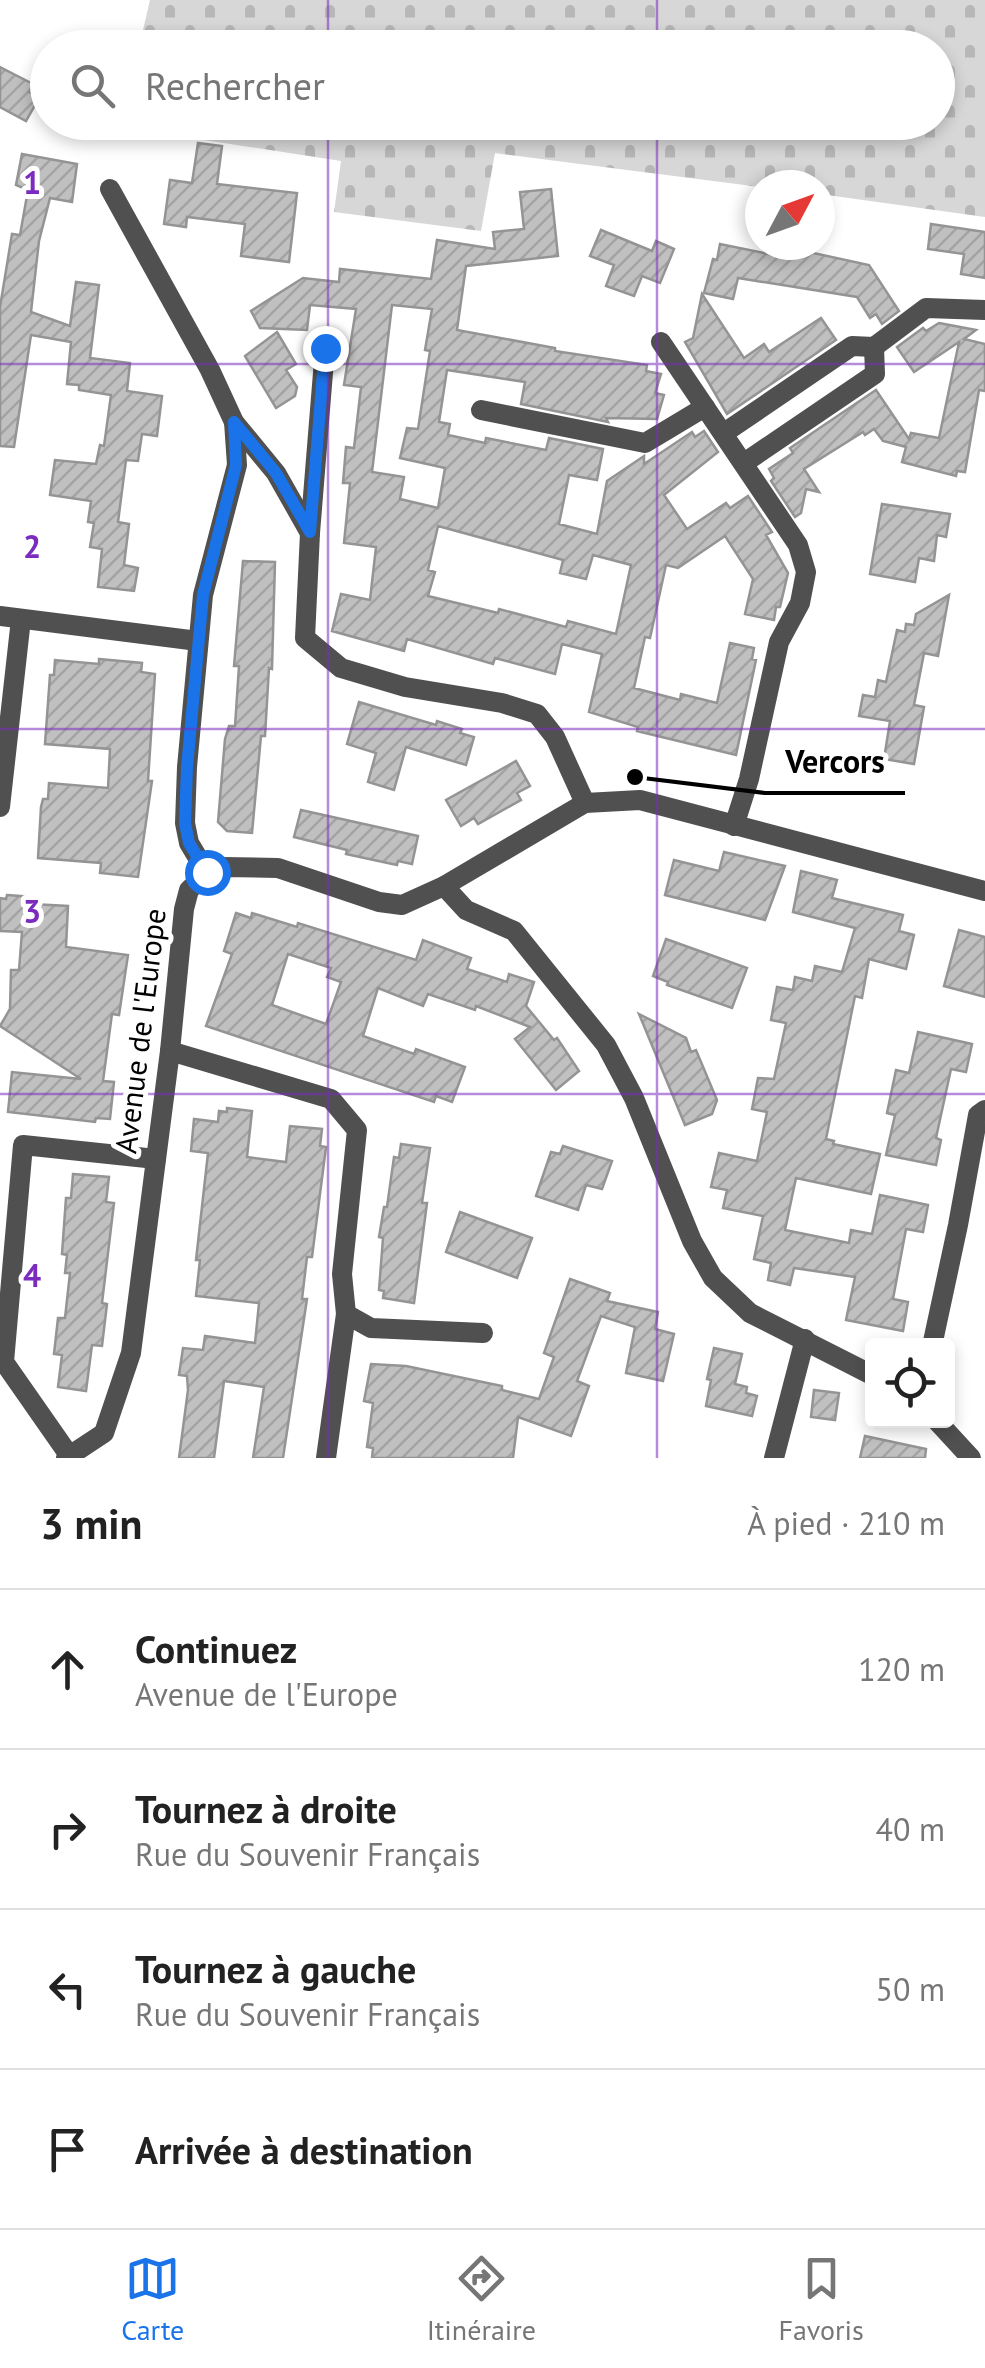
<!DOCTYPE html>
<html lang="fr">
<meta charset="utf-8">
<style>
:root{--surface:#fff;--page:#f6f6f6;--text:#222;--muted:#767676;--line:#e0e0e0;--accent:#1a73e8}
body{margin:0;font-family:"PT Sans",sans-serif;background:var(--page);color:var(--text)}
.controls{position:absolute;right:30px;bottom:30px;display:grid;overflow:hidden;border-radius:10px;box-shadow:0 5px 15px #0003}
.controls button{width:90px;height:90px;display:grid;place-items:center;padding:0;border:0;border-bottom:2px solid var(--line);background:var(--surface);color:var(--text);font:50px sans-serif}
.compass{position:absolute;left:745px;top:170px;width:90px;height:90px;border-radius:50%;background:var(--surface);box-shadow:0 5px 15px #0003;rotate:49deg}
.stop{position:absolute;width:30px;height:30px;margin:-22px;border:8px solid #1a73e8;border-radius:50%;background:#fff}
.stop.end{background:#1a73e8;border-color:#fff;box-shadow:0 2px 10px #0008}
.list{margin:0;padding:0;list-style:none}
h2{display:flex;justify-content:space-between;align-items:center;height:130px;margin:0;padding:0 40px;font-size:42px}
h2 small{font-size:32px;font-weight:400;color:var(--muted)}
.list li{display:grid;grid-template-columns:65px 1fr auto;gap:30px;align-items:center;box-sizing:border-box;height:160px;padding:0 40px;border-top:2px solid var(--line)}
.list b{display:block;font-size:38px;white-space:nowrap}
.list p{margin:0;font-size:32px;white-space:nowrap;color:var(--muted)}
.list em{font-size:32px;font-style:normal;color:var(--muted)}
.icon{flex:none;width:55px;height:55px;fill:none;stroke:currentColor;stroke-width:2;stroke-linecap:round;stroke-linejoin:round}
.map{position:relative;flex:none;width:985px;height:1458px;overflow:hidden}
.search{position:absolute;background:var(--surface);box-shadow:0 5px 15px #0003;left:30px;right:30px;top:30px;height:110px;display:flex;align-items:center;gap:25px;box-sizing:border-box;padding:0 35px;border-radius:55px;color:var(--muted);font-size:38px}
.sheet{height:770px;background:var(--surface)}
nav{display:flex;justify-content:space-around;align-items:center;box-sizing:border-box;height:140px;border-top:2px solid var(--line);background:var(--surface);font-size:28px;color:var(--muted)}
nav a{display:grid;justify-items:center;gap:5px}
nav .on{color:var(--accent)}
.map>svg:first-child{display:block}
.cemetery{fill:url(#cemetery-stones)}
.building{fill:url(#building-hatch);stroke:#949494;stroke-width:2.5;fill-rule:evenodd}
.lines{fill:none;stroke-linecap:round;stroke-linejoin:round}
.street{stroke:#505050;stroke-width:20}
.route{stroke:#1a73e8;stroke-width:12}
.grid{fill:none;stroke:#7b2cbf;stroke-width:2.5;stroke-opacity:0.55}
.labels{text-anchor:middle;stroke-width:10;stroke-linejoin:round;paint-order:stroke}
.street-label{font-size:30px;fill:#000;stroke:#fff}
.grid-label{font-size:32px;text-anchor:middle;font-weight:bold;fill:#7b2cbf;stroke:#fff;stroke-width:10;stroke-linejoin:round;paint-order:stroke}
.leader{fill:none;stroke:#000;stroke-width:4}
.callout-dot{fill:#000;stroke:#fff;stroke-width:4}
.callout-label{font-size:32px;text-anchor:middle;font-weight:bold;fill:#000;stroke:#fff;stroke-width:10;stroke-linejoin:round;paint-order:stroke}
</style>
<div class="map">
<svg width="985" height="1458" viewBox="0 0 985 1458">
<defs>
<pattern id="cemetery-stones" width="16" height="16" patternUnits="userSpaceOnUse" patternTransform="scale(2.5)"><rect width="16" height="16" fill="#d7d7d7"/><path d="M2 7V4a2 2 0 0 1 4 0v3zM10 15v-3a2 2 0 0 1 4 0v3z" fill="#b7b7b7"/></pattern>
<pattern id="building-hatch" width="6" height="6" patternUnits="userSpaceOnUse" patternTransform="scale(2.5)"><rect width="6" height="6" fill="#c0c0c0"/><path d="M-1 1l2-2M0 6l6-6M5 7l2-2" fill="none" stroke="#a3a3a3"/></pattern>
</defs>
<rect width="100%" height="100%" fill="#fff"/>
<path class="cemetery" d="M150,0H985V217L820,194V185L760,187L495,153L481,231L334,212L341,161L114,126L115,123L938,122V48L139,47Z"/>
<g class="building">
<path d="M0,67L33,84L29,92L39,98L26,121L0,107Z"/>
<path d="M198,143L222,146L217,184L297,193L289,262L241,256L245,224L187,217L186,227L164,224L170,180L192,183Z"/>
<path d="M22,154L77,164L72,202L50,198L39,241L31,312L70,326L76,282L99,285L90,358L130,363L127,391L162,396L157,436L142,434L138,461L126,460L118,522L129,524L124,565L138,568L134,591L98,587L102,549L90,547L94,523L88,522L91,501L50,495L55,460L96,464L100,445L104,446L111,395L79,390V385L67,384L71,342L31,335L14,447L0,446V307L12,234L20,235L28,190L16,185Z"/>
<path d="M551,189L558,256L466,266L457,330L555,348V351L647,365L646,371L661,374L655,393L664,395L657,419L606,418L608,422L521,404L525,382L447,370L439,422L450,424L448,435L485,443L486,438L546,450L549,438L603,449L597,480L569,475L559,524L597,534L607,481L644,456V464L692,432L695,437L704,431L718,452L664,495L687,529L726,503L730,508L748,496L772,532L766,535L788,573L780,607H776L774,620L745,614L753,579L725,536L678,568L666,565L650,638L645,637L634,688L680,700L681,694L717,703L730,643L754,648L752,659L756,660L736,755L637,731L638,727L589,712L602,654L562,644L555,674L495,658L493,664L407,639L404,651L332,631L341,594L370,600L376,547L344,543L350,483H343L346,447L354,448L361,387L344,385L356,309L310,305L307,330L260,328L251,311L303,278L339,282L340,269L431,279L437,240L495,249L493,232L524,229L520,192ZM392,305L432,309L425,350L430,351L418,429L407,428L400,458L445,468L438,508L400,499L404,477L372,472ZM438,526L563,560L560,573L586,579L593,555L631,565L616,634L568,621L566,627L499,609L498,613L428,596L435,572L428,570Z"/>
<path d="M931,224L985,232V278L961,274L964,254L928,249Z"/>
<path d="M601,230L652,251L656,241L674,249L660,283L642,276L634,296L606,286L614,265L590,256Z"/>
<path d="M720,244L779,256L780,253L803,257L804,251L869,265L899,311L882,324L876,314L870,318L857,297L738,278L733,299L704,293L713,259L717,260Z"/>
<path d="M702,294L744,358L764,344L769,352L821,318L836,340L727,414L685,342L693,338Z"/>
<path d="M939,323L976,330L964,339L985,344V391L979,390L965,472L957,471L956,476L902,462L906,447L883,441L874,429L865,435L863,432L804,469L819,492L806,489L801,513L795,517L771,481L774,478L769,469L793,453L790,448L876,390L909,439L911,433L939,438L959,342L914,372L897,347L923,328L926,331Z"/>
<path d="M277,332L296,364L286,370L297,387L295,396L276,408L245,356Z"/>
<path d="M882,504L950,514L946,537L937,535L934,561L919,558L915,582L870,574Z"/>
<path d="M243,561L275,562L272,669L269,668L265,736H261L252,833L227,831L218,822L225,739L229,726H235L239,666H234Z"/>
<path d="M949,595L938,656L924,653L914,705L924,707L914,764L884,759L890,721L859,716L863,695L875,697L878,680L886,682L897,630L905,632L906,624L914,625L916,614Z"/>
<path d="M99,659L142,663L141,672L155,674L148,781H152L138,877L100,873L101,863L38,858L41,807L43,799H48L49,783L108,788L110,749L45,744L50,675H54L55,660L99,664Z"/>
<path d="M359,702L436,725L437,721L462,729L460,733L474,737L466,765L406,747L394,790L368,782L376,753L347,744Z"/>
<path d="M516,761L530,786L517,793L521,800L478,824L474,818L461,826L446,800Z"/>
<path d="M301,810L418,836L412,864L398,861L397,865L346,854L347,850L294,837Z"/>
<path d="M724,852L785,866L765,920L665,895L674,860L719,871Z"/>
<path d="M801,871L837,880L832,898L903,915L899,931L914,935L906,969L869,959L862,998L855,996L826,1139L834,1141L833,1144L880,1154L871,1194L796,1178L785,1230L849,1243L851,1230L872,1234L880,1195L928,1205L923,1232L906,1229L893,1299L908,1302L903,1331L846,1320L855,1277L794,1268L790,1285L768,1280L771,1263L754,1259L763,1216L723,1208L727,1190L711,1187L719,1153L757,1161L767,1112L752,1109L758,1078L774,1079L786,1023L771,1020L777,987L793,990L795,977L812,981L815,966L842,972L855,928L793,912Z"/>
<path d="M7,895L33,897L32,904L68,906L66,947L128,955L119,1015L112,1014L103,1081L114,1082L110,1119L96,1118L95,1122L8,1112L12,1072L81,1079L0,1026L10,1009L11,970H19L22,932L0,931V898L6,899Z"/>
<path d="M236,913L251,918L252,913L297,927L298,923L416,960L423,940L471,958L467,969L507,982L509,974L534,982L526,1006L554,1040L557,1038L579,1071L556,1090L515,1039L530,1027L476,1006L475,1010L428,994L423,1006L378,988L363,1036L414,1054L416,1049L465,1067L452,1102L436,1096L434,1102L206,1026L232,954L224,951ZM288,954L331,968L327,977L341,982L326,1024L272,1005Z"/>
<path d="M959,930L985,937V997L944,986Z"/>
<path d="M666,939L747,968L732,1008L667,985L668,982L653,976Z"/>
<path d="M639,1014L686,1038L691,1052L696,1050L717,1100L712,1114L685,1125Z"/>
<path d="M918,1032L972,1044L966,1072L951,1069L936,1138L941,1140L936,1165L886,1155L895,1115L887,1113L896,1070L909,1073Z"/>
<path d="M227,1108L252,1111L247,1157L286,1162L290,1126L322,1129L320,1146L326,1147L312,1257H307L302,1299H307L283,1458H253L264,1387L224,1381L214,1458H179L188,1390L187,1376L179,1375L183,1348L203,1350L205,1336L255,1343L259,1303L196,1296L200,1260H196L208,1153L191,1151L194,1119L218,1122L219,1111L227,1112Z"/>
<path d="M401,1144L430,1148L422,1203H427L414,1303L383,1298L384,1291L379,1290L383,1238L379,1237L384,1207H387L394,1157L399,1158Z"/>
<path d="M563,1146L612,1161L602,1189L586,1185L578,1210L536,1196L551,1152L560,1154Z"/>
<path d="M73,1174L109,1177L106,1202L114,1203L102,1303L107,1304L102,1346L92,1345L86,1391L58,1387L62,1355L54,1354L58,1318H65L70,1273H65L67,1255L62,1254L66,1198H71Z"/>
<path d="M460,1212L532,1238L517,1278L446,1252Z"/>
<path d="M570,1279L610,1293L607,1301L658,1312L655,1329L674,1334L663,1381L626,1373L635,1327L601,1316L577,1381L589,1386L571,1436L518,1417L513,1458H372L373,1448L367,1447L373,1403L364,1401L371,1364L406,1366L502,1386V1390L539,1399L554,1357L544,1353Z"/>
<path d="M714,1348L742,1354L735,1384L747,1387L746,1393L757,1396L752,1416L706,1406L711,1380L707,1379Z"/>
<path d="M814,1390L839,1393L835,1420L811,1417Z"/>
<path d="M865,1436L926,1449L925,1458H860Z"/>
</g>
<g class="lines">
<g class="street">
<path d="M110,189L210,370L234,422L276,473L310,533"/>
<path d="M661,342L798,545L806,572L800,603L779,642L749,779L734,826"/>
<path d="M325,348L310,533L305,638L341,668L405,687L502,703L537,714L555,737L585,803"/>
<path d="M481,410L645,443L705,407"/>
<path d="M724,433L852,346L874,347L926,308L985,310"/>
<path d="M744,463L875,374L874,347"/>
<path d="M0,616L198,641"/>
<path d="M0,807L21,619"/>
<path d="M207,873L189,843L185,823L187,767L203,595L237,465L234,422"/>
<path d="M444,886L466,910L514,931L606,1045L634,1098L692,1241L713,1278L750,1313L872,1375"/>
<path d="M170,1051L331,1099L357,1130L342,1274L346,1314L371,1328L483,1333"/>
<path d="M932,1346L958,1225L978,1115L985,1110"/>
<path d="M936,1420L971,1458"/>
<path d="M66,1458L104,1433L131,1353L170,1051L184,909L189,890L207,873L221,867L278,868L379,902L402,905L444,886L585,803L640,800L985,891"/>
<path d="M71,1458L4,1362L23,1145L156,1159"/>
<path d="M326,1458L346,1314"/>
<path d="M774,1458L805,1339"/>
</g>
</g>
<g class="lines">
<path class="route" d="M207,872L189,843L185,823L187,767L203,595L236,465L234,422L276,473L310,532L325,348"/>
</g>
<path class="grid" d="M328,0V48M657,0V48M328,122V1458M657,122V1458M0,364H985M0,729H985M0,1094H985"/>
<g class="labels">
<g class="street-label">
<text transform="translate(141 1031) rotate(-83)" y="10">Avenue de l'Europe</text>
</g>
</g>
<g class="grid-label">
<text x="32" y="194">1</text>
<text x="32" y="558">2</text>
<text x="32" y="923">3</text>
<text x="32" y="1287">4</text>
</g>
<path class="leader" d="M635 777L765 793H905"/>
<circle class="callout-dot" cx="635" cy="777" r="10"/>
<g class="callout-label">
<text x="835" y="773">Vercors</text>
</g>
</svg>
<div class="controls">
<button><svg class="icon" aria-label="locate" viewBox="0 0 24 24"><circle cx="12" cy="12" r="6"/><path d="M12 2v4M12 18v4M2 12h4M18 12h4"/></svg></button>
</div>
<svg class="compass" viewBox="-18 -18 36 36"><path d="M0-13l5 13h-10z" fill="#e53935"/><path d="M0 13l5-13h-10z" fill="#767676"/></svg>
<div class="stop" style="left:207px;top:872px"></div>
<div class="stop end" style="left:325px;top:348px"></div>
<div class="search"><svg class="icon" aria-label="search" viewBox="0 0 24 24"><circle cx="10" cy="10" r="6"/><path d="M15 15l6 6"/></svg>Rechercher</div>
</div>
<section class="sheet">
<h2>3 min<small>À pied · 210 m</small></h2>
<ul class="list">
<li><svg class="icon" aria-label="ahead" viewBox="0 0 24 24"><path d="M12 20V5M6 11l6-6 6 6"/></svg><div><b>Continuez</b><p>Avenue de l'Europe</p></div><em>120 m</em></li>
<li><svg class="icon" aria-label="right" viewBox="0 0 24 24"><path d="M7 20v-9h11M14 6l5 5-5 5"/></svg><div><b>Tournez à droite</b><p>Rue du Souvenir Français</p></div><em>40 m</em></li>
<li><svg class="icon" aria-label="left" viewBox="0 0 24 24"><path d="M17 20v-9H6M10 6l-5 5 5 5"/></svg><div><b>Tournez à gauche</b><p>Rue du Souvenir Français</p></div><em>50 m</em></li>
<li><svg class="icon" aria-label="arrive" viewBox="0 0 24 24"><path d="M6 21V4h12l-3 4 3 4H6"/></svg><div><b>Arrivée à destination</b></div></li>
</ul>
</section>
<nav>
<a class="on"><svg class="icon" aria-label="map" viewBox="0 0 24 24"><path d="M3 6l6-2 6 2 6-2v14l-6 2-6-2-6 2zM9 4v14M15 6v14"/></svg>Carte</a>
<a><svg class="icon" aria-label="directions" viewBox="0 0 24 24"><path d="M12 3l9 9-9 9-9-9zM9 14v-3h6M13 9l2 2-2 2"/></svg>Itinéraire</a>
<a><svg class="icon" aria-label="saved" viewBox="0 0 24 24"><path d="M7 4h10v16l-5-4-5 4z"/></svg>Favoris</a>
</nav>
